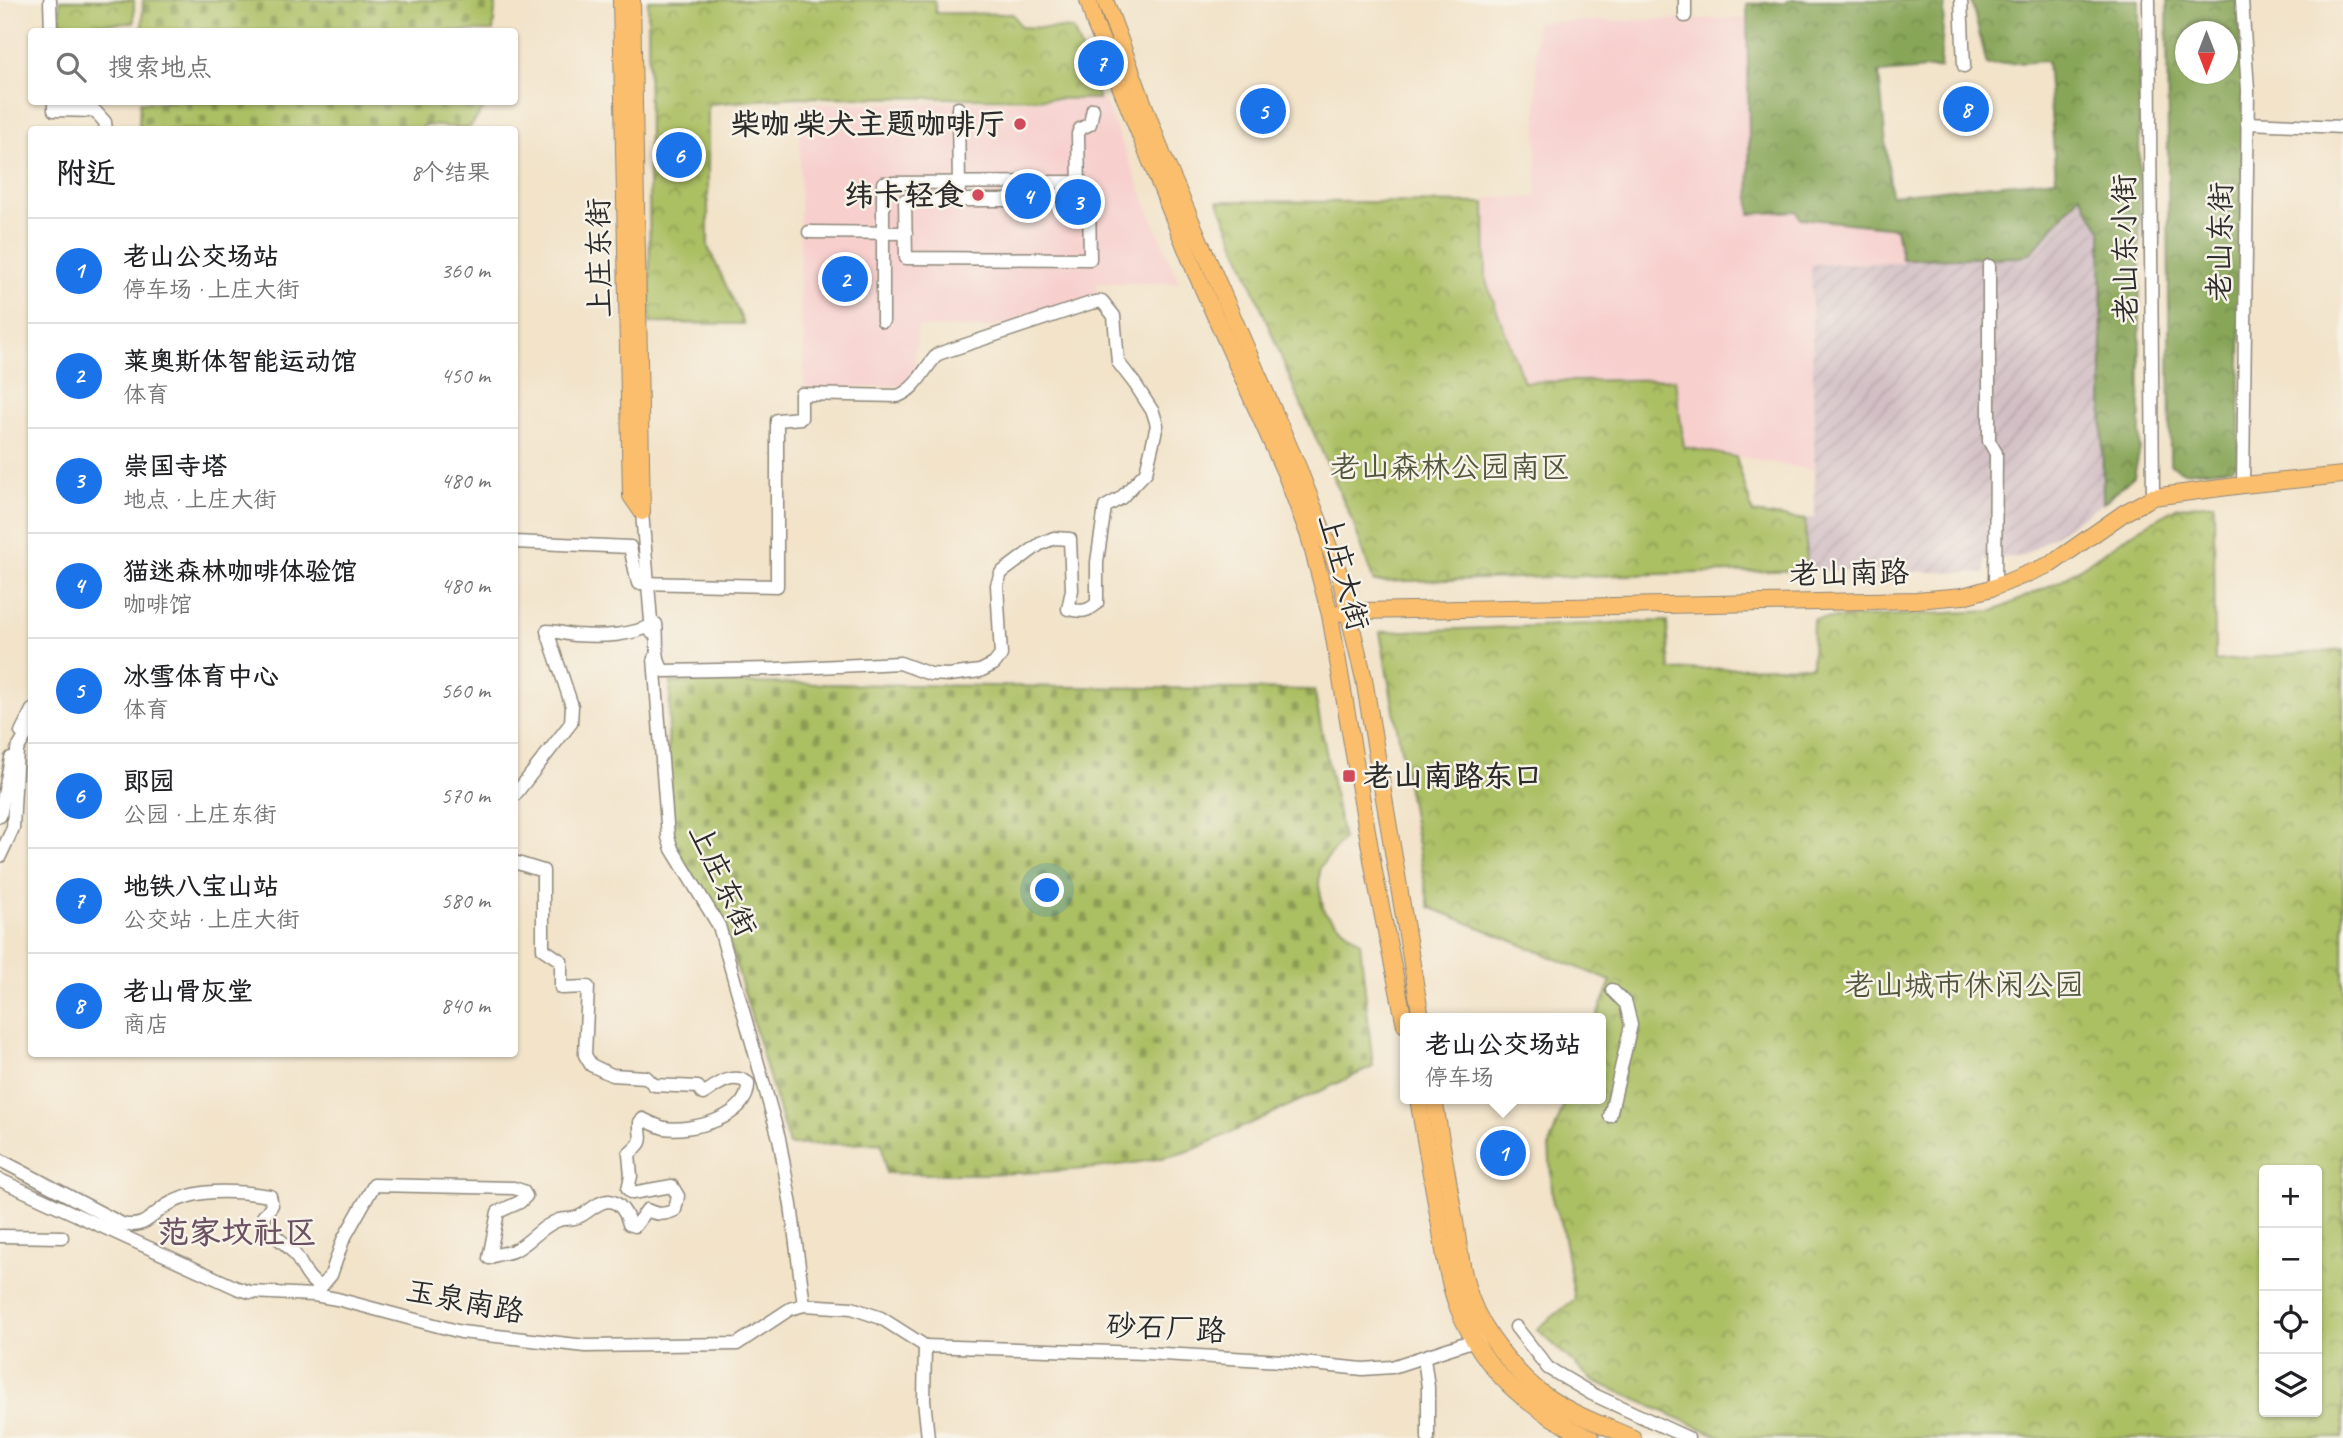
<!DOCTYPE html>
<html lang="zh">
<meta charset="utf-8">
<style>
:root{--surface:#fff;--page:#f2f2f2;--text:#202124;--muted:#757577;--line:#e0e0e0;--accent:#1a73e8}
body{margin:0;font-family:Caveat,"LXGW WenKai TC",sans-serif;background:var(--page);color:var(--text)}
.controls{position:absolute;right:21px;bottom:21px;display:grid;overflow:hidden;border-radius:7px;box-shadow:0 2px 5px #0004}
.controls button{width:63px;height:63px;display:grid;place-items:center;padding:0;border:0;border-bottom:2px solid var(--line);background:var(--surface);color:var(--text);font:35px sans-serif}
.compass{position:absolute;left:2175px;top:21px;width:63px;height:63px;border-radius:50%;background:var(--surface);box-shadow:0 2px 5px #0004;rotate:180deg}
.you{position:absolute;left:1048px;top:891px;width:24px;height:24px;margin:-18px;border:5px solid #fff;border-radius:50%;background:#1a73e8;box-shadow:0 0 0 10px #1a73e833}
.badge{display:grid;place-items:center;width:46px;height:46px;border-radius:50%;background:var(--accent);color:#fff;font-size:23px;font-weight:700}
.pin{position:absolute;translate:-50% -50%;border:4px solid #fff;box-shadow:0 2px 7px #0006}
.popup{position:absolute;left:1400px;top:1013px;width:206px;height:91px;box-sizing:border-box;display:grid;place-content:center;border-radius:7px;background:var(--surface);filter:drop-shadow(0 2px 5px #0005);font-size:23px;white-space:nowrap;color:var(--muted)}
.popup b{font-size:26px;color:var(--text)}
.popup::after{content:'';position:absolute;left:50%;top:100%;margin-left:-14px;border:14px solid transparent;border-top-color:var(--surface)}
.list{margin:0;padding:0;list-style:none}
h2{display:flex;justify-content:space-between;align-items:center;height:91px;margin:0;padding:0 28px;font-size:30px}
h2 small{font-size:23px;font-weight:400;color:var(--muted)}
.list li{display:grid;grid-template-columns:46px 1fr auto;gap:21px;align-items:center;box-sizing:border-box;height:105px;padding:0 28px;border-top:2px solid var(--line)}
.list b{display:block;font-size:26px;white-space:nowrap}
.list p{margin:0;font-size:23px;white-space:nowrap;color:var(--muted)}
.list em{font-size:23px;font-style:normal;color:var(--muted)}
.icon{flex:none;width:38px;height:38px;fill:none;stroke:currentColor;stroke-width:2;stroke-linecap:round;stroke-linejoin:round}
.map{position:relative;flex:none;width:2343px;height:1438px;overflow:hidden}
.search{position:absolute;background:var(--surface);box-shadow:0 2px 5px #0004;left:28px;top:28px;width:490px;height:77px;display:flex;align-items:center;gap:18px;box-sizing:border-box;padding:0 24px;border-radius:7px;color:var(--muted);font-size:26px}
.panel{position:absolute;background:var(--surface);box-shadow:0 2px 5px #0004;left:28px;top:126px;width:490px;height:931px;border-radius:7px}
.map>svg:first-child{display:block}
.built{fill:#f7d0ce}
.industrial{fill:url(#industrial-furrows)}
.forest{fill:url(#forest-crowns);stroke:#5a6842;stroke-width:2;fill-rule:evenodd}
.cemetery{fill:url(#cemetery-stones);stroke:#6b7547;stroke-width:2}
.park{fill:url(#park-crowns);stroke:#6b7547;stroke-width:2;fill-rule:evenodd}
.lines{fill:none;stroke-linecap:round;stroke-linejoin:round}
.minor-casing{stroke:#8e877a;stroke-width:15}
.major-casing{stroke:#8e877a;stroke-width:18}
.minor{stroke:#fff;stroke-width:12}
.major{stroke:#fabe6d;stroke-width:16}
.poi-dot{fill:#d1495b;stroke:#f7f3e8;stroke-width:2.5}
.labels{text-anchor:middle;stroke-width:5;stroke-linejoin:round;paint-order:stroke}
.poi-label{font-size:30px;font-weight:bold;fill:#2b2b2b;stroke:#f7f3e8;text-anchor:end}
.street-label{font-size:30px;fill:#2b2b2b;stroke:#f7f3e8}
.park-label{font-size:30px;fill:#51573c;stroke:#f7f3e8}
.neighbourhood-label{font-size:32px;font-weight:bold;fill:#6b5161;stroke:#f7f3e8}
</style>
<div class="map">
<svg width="2343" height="1438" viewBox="0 0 2343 1438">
<defs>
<pattern id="industrial-furrows" width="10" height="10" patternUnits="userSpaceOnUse" patternTransform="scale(1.75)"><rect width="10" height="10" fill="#d2bec4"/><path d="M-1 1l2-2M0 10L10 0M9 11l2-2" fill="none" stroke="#b4a3a9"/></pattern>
<pattern id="forest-crowns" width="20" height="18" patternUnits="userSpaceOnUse" patternTransform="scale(1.75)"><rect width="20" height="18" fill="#88a659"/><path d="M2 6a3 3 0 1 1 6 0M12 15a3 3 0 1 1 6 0" fill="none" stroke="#6f874a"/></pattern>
<pattern id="cemetery-stones" width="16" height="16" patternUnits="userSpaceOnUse" patternTransform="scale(1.75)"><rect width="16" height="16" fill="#abbf63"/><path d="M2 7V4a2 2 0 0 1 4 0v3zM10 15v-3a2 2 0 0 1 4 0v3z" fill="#8b9b52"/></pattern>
<pattern id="park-crowns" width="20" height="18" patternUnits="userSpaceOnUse" patternTransform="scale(1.75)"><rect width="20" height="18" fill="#abbf63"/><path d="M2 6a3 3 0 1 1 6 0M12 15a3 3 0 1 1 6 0" fill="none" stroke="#8b9b52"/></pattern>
</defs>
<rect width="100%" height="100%" fill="#f7f3e8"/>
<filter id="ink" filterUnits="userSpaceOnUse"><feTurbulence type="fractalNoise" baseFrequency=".0143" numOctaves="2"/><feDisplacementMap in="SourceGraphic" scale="14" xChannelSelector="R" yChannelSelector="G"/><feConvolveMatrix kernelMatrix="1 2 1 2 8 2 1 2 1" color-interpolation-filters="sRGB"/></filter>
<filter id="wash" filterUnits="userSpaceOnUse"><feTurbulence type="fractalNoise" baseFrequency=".00686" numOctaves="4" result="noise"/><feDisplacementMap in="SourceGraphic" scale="28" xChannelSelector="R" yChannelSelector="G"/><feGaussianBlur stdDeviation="1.57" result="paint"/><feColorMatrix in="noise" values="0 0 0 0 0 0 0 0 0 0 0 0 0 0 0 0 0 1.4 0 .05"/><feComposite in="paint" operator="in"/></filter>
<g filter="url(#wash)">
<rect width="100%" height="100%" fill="#f2e3c9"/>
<g class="built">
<path d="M1747,18L1750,214L1797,210L1800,218L1896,228L1902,259L1903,263L1811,264L1813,470L1684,447L1675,379L1524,382L1486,281L1485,203L1487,198L1537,197L1536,22Z"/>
<path d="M1104,100L1179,283H1097L1096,296L988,328L918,327L912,386L804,388V339L800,311V104Z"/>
</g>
<path class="industrial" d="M2080,194L2101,229L2103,503L2022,557L1985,558V573L1807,570L1805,520L1815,517L1811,264L1902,263V259L2032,252Z"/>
<g class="forest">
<path d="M1788,0H1945L1940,68L1879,73L1891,195L2056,179L2047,61L1987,65L1971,0H2139L2140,449L2134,476L2103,503L2101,230L2080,195L2032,252L2021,257L1902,259L1896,228L1800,218L1797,211L1750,214L1747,4L1787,2Z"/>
<path d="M2167,0H2238L2243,94L2239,460L2232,468L2184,472L2170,464ZM2186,32H2228V74H2186Z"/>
</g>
<g class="cemetery">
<path d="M143,0H496L493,31L142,32Z"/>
<path d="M140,102H486V106L469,128L423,125L422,130H139Z"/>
<path d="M671,682L1314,690L1343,839L1320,867L1319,886L1324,912L1360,942L1373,1067L1195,1149C1162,1160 1129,1164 1095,1168C1025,1175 956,1175 886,1173L882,1143L789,1145L726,930L674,845L667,763Z"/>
</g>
<g class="park">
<path d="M60,0H134V23L60,25Z"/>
<path d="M648,0H935L936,13L1013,14L1021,27L1073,29L1099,99L797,97L708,104V247L744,324L650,323Z"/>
<path d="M1218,201L1485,203L1486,281L1524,382L1675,379L1684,447L1736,457L1753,513L1805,520L1807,570L1374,582L1353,522L1293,386Z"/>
<path d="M2214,503L2215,661L2343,650V1438H1723L1592,1380L1537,1329L1575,1299L1561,1222L1553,1204L1549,1146L1566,1099H1601V1018H1596L1611,981L1429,907L1380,632L1667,621L1670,670L1812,666L1813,619L1994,611L2060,581L2139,529L2178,507ZM2264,1170H2317V1412H2264Z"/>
</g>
</g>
<g filter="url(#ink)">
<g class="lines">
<g class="minor-casing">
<g id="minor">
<path d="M50,0L51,32"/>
<path d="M1961,0L1964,66"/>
<path d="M2149,0L2153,497"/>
<path d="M2242,0L2248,90L2243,485"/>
<path d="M1685,16V0"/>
<path d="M54,102V110L95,111L105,122L106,130"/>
<path d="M958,108L959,189"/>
<path d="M2247,123L2343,127"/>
<path d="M1079,190L1084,191L1089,200L1090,259L906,258L905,200H1059L1067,198Z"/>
<path d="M1079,190L1078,134L1080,129L1090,124L1093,109"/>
<path d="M809,232L906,233"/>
<path d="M1989,266V441L1996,453L1995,587"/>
<path d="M883,321V183L1079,182"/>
<path d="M642,512L652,633"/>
<path d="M514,542L630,547L638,583L777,586V420L801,418V394L898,396C918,388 923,369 938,354L1091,303L1102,301L1114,316L1118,362L1135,384L1153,412L1157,425L1146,472L1121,498L1105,507L1097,562V603C1088,612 1081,612 1068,609L1072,590L1070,539L1054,538L1040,544L1001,573L997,585L1001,655L994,664L980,671L949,675L930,674L900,663L777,669L664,671C654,661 658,638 656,624C629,636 604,637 575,635C565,634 557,631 547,631L572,706L571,723L514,796"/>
<path d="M654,658L668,837L672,849L719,926L779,1138L791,1205L804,1305"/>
<path d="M21,732L32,710"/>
<path d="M0,816L11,758"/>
<path d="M0,856L13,828L17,750L32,725"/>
<path d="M1610,1116L1631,1025L1626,1004L1612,990"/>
<path d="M0,1160L122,1224C140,1228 147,1221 160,1210C168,1203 179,1199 189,1196C213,1189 245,1192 270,1196L272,1205L263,1217C268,1235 282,1239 293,1252C303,1264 306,1280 321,1287L331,1275L343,1240L374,1185L514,1188L523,1191L526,1196L520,1202L498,1212L489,1258C498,1253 507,1254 515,1250C531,1242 541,1226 559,1220C566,1218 573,1220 580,1216C589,1212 598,1201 609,1201C620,1202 627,1214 629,1224L635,1226L647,1210C657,1215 664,1215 675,1210L678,1196L672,1186L632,1193L628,1189L631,1176L629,1154C647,1138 639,1142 640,1122L643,1119C649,1122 657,1126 664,1128C690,1132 750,1118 748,1083C732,1072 717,1085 703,1094L698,1087L654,1085L646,1077L612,1075L591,1065L585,1055L588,987L561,988V961L543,949V871L514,862"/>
<path d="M0,1180L237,1288L250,1292L314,1295L337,1299L461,1332L586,1346L737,1344L790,1309L804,1305L852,1308L881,1318L925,1346"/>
<path d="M0,1236L62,1237"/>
<path d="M1516,1327L1548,1368L1592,1394L1688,1438"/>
<path d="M1424,1358L1428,1387V1438"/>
<path d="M928,1438L924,1400L925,1346L1146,1353L1282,1361L1363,1369L1392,1367L1481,1338"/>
</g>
</g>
<g class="major-casing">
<g id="major">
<path d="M621,0L631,496L642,512L632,0"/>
<path d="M1088,0L1095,24L1195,271L1286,475L1309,536L1330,615L1375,877L1405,1025"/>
<path d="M1105,0L1163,156L1298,467L1339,573L1364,679L1421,1018"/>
<path d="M1341,613L1361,611L1916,600L1963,596L1995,587L2051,564L2124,513L2153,497L2243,485L2343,475"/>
<path d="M1418,1099C1425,1139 1432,1179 1439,1220C1444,1249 1447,1280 1458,1308C1485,1373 1528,1410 1591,1438"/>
<path d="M1434,1099C1441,1139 1448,1180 1455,1221C1459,1247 1462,1274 1471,1299C1483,1332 1517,1376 1546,1396C1572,1414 1603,1425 1633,1438"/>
</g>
</g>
<use href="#minor" class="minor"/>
<use href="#major" class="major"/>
</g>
</g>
<g class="poi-dot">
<circle cx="1020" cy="124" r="7"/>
<circle cx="978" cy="195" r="7"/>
<rect x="1342" y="769" width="14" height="14" rx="3.5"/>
</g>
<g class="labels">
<g class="poi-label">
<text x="1006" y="134">柴咖·柴犬主题咖啡厅</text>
<text x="964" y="205">纬卡轻食</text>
<text x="1363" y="786" text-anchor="start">老山南路东口</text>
</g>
<g class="street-label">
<text transform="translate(2220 242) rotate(-89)" y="10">老山东街</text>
<text transform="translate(2125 249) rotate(-91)" y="10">老山东小街</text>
<text transform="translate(599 258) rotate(-91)" y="10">上庄东街</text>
<text transform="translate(1344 572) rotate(75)" y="10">上庄大街</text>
<text transform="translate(1849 573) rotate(-1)" y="10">老山南路</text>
<text transform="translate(723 880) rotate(65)" y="10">上庄东街</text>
<text transform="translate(465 1301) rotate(11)" y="10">玉泉南路</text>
<text transform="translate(1166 1328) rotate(3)" y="10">砂石厂路</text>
</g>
<g class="park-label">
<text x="1450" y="477">老山森林公园南区</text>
<text x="1964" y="995">老山城市休闲公园</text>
</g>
<g class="neighbourhood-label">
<text x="237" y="1243">范家坟社区</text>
</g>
</g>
</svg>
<div class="controls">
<button>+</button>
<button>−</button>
<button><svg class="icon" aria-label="locate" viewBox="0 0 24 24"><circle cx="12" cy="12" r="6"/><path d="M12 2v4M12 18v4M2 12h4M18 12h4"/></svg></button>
<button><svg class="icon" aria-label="layers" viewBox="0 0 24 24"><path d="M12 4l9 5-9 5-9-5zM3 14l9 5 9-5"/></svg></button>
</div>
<svg class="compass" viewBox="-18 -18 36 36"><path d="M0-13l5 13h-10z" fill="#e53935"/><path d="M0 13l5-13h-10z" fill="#757577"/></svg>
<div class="you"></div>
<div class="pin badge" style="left:1503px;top:1153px">1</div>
<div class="popup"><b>老山公交场站</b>停车场</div>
<div class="pin badge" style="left:845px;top:279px">2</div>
<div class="pin badge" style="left:1078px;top:202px">3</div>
<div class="pin badge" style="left:1028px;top:196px">4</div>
<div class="pin badge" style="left:1263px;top:111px">5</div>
<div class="pin badge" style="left:679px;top:155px">6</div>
<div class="pin badge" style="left:1101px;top:63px">7</div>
<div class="pin badge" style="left:1966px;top:109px">8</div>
<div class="search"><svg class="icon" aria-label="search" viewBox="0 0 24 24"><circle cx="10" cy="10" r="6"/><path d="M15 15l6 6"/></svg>搜索地点</div>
<section class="panel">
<h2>附近<small>8个结果</small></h2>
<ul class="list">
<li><span class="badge">1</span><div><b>老山公交场站</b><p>停车场 · 上庄大街</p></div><em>360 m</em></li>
<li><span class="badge">2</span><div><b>莱奥斯体智能运动馆</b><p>体育</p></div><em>450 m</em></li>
<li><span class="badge">3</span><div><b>崇国寺塔</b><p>地点 · 上庄大街</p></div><em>480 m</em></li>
<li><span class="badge">4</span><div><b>猫迷森林咖啡体验馆</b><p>咖啡馆</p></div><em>480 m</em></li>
<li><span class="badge">5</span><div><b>冰雪体育中心</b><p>体育</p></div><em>560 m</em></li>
<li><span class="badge">6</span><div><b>郎园</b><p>公园 · 上庄东街</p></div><em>570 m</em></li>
<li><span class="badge">7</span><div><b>地铁八宝山站</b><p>公交站 · 上庄大街</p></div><em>580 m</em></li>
<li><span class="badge">8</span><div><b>老山骨灰堂</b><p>商店</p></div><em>840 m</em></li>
</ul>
</section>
</div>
